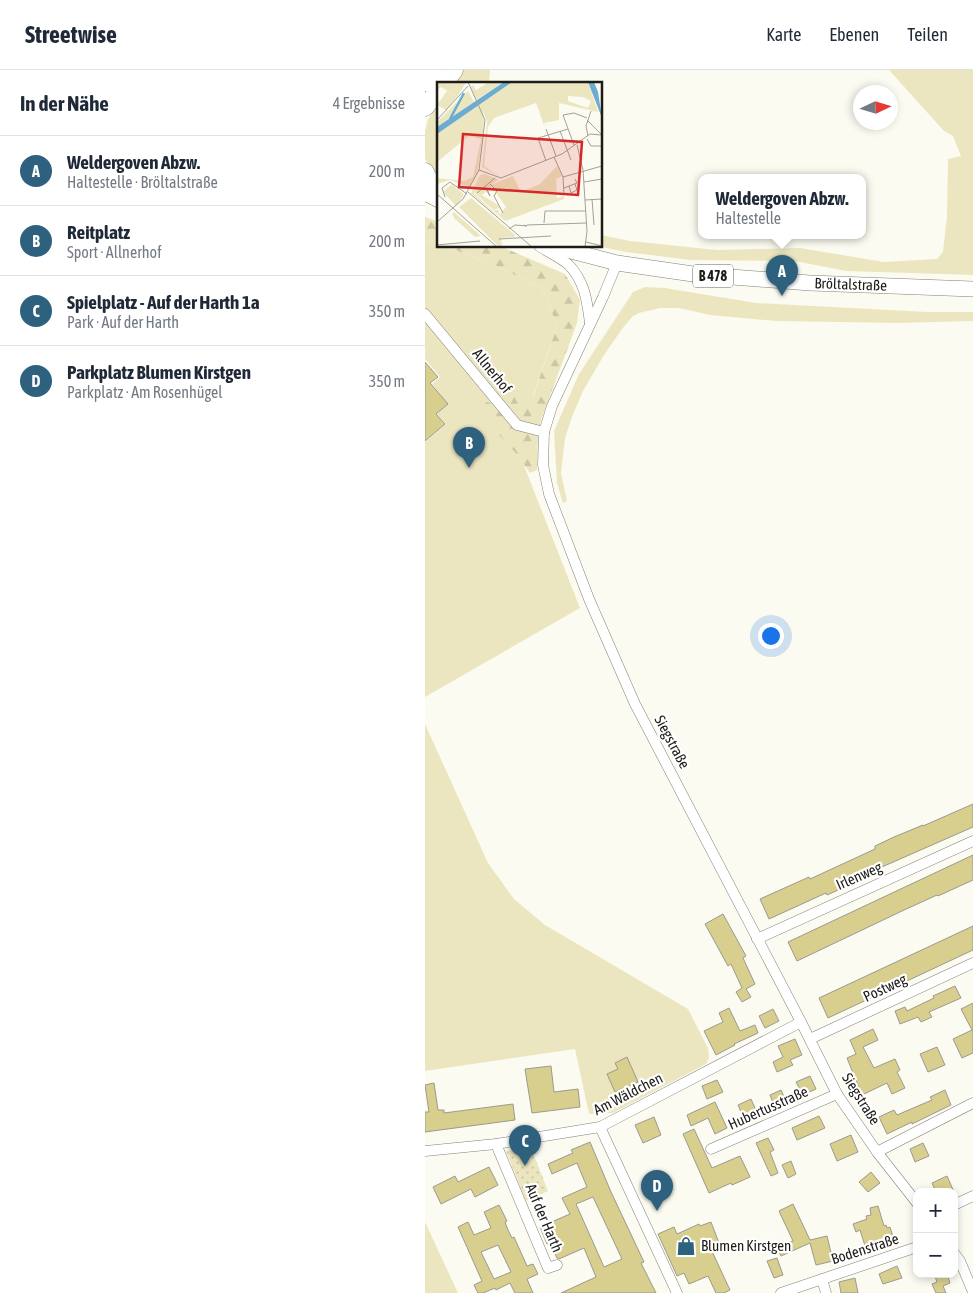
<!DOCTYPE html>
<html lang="de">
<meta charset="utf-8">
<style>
:root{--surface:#fff;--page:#f2f2f3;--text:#1f2937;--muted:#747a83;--line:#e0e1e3;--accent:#2d617d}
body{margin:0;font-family:"Asap Condensed",sans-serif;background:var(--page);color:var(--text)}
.controls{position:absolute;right:15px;bottom:15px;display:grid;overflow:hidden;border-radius:10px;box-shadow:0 2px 8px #0003}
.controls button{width:45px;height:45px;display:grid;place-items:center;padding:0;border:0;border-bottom:1px solid var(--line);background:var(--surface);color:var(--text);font:25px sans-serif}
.compass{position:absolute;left:428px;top:15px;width:45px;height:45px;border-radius:50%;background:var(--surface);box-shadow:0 2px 8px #0003;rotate:86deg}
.you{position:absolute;left:345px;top:565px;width:18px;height:18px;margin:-12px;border:4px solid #fff;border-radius:50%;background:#1a73e8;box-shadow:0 0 0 8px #1a73e833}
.badge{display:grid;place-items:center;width:32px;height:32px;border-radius:50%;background:var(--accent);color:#fff;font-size:16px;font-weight:700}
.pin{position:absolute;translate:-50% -41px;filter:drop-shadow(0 1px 2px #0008)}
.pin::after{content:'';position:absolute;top:26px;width:18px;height:15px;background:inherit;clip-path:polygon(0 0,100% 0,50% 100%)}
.popup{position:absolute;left:273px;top:104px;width:168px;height:65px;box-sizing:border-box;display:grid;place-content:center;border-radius:10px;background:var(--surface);filter:drop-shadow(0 1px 4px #0005);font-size:16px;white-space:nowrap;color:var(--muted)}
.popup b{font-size:19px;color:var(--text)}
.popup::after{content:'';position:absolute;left:50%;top:100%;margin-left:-10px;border:10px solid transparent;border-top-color:var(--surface)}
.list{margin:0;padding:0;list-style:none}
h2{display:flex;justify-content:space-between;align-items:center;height:65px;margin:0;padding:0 20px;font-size:21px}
h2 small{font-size:16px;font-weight:400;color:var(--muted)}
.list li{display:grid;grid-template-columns:32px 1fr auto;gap:15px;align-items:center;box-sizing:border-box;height:70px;padding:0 20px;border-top:1px solid var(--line)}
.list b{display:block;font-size:19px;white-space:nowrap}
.list p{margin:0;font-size:16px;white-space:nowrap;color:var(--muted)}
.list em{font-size:16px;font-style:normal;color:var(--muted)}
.map{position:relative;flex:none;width:548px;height:1223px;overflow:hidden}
header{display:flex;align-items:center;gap:30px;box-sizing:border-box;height:70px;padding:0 25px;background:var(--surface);border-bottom:1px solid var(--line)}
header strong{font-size:24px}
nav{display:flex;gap:28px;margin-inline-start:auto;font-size:18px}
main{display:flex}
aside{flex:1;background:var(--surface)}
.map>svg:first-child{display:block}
.grass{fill:#ece6c0}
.forest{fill:url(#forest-firs)}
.park{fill:url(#park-dots)}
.building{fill:#d8ce8d;stroke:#9b9a91;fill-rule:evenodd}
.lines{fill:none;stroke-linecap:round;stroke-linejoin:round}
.street-casing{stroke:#828178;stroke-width:11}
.primary-casing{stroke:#828178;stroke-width:16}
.highway-casing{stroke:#828178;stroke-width:19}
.street{stroke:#fff;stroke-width:10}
.primary{stroke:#fff;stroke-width:15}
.highway{stroke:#fff;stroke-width:18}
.labels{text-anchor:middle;stroke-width:4.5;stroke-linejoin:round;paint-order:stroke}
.shield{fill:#fff;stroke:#61605d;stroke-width:1}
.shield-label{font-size:14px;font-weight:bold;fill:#1d1c18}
.street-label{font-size:15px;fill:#1d1c18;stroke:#fff}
.poi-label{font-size:15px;fill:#1d1c18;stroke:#fff;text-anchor:start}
.inset-river{fill:none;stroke:#6cacd0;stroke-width:2.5}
.inset-road{fill:none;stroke:#a3a29a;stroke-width:1}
.view{fill:#d62828;fill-opacity:0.15;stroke:#d62828;stroke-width:2.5}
.inset-edge{fill:none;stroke:#1d1c18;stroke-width:2.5}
</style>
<header>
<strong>Streetwise</strong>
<nav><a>Karte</a><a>Ebenen</a><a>Teilen</a></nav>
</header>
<main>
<aside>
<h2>In der Nähe<small>4 Ergebnisse</small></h2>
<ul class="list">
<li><span class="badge">A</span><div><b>Weldergoven Abzw.</b><p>Haltestelle · Bröltalstraße</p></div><em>200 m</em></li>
<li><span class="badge">B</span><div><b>Reitplatz</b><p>Sport · Allnerhof</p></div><em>200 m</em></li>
<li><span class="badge">C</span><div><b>Spielplatz - Auf der Harth 1a</b><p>Park · Auf der Harth</p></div><em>350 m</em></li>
<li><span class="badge">D</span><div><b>Parkplatz Blumen Kirstgen</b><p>Parkplatz · Am Rosenhügel</p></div><em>350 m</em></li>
</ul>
</aside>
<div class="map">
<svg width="548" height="1223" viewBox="0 0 548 1223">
<defs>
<pattern id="forest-firs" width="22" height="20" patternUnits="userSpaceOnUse" patternTransform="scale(1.25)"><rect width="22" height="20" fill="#ece6c0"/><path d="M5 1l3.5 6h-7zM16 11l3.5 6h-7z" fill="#cac5a4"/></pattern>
<pattern id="park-dots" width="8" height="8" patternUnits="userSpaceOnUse" patternTransform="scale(1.25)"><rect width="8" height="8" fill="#ece6c0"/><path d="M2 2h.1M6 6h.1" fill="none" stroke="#cac5a4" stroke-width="1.8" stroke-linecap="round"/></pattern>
</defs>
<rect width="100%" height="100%" fill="#fcfbf1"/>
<g class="grass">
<path d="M37,0H65L64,14H28Z"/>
<path d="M464,0H548V205L421,201L370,191L266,190L201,182L172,176H176V165L205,171L292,180L375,178L459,192L512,189L518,182L522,146L523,89L536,86L528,66L519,61Z"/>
<path d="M14,33V107L0,89V61L3,49Z"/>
<path d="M6,170L14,173V176H21L78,199L118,219L132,256L89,381L98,393L155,538L0,627V372L21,354L12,344L23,334L7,314L15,307L0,289V172Z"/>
<path d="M220,217L240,218L331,233L502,242H548V251L473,253L351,251L285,245L254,238H235L214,243L208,246L197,259L179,285L158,321L147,347L140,368L136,403L142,431L138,433L132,413L129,361L154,304L208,222Z"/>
<path d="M0,654L63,793L89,829L120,855L263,939L283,978L284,988L281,994L188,1043L164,1044L150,979L0,1001Z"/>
<path d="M0,1152L33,1223H0Z"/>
</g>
<g class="forest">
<path d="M0,147L14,152V173L6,170L0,172Z"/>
<path d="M21,176H75L140,204L155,230L152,253L115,353L113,366L112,400L105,403L89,381L63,353L58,345V337L61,332L68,333L84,348L85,335L90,325L108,327L132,256L118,219L78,199Z"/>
</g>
<path class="park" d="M106,1078L123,1121L101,1131L81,1081Z"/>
<g class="building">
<path d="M0,292L13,307L5,313L23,334L11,344L20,354L0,371Z"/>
<path d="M548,734V757L450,800L451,802L431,812L402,825L401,823L344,849L335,829L384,807L385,809L450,779V776L469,767L498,755V756Z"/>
<path d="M548,785V810L513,826L512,825L477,841L372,891L363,872Z"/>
<path d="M298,844L321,886L318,888L330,914L321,919L326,927L317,932L311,922L317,918L306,894L303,896L280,854Z"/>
<path d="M548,856V880L403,948L394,928Z"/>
<path d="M530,916L536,928L504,942L507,947L496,952L493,947L475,954L470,941L480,937L482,941L509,928L508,926Z"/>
<path d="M548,933V983L537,988L528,969L547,960L536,939Z"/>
<path d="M304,938L315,961L330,955L333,963L309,974L310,975L291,985L279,961L298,952L294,943Z"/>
<path d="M348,939L354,951L340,958L334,946Z"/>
<path d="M448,959L453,970L438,977L449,998L470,989L475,1000L472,1002L480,1018L467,1024L462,1013L437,1025L422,988L431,984L425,970Z"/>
<path d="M370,969L377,985L365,990L368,995L352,1002L348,992L358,987L353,976Z"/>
<path d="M512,977L520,995L503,1002L495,984Z"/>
<path d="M202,987L213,1012L190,1022L182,1004L193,999L190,993Z"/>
<path d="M126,996L129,1022L153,1019L155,1037L107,1043L100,999Z"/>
<path d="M385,1006L391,1019L378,1025L371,1012Z"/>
<path d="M292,1010L298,1022L282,1029L277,1016Z"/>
<path d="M9,1013L13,1040H19V1043L88,1034L90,1050L0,1062V1042H4L0,1015Z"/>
<path d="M356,1020L362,1033L350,1038L345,1025Z"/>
<path d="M520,1020L526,1035L487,1054V1052L462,1064L454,1047L469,1040L472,1045L507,1030L505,1027Z"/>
<path d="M326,1029L334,1047L321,1053L313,1035Z"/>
<path d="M290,1032L302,1058L290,1064L283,1048L266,1056L262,1045Z"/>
<path d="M394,1046L400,1058L372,1070L367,1058Z"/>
<path d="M229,1047L236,1065L218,1073L210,1055Z"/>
<path d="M269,1059L287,1098L315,1086L325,1107L307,1115L306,1113L284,1123L258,1064Z"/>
<path d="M426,1065L433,1082L412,1091L405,1074Z"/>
<path d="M343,1068L349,1080L345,1082L353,1103L346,1106L331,1073Z"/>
<path d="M165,1072L186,1122L219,1192L216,1193L231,1223H136L171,1207L159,1178L134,1189L132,1188L125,1173L122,1174L115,1157L145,1144L137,1128L162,1117L152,1093L127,1104L123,1094L148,1083L146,1080ZM168,1127L197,1189L179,1197L151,1134Z"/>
<path d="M498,1073L504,1086L490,1092L485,1079Z"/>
<path d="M366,1091L371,1104L363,1108L357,1095Z"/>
<path d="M64,1097L73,1115L50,1127L46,1119L16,1134L8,1117L30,1106L33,1112Z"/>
<path d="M446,1102L455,1113L443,1122L434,1112Z"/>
<path d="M522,1106L529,1122H511L507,1113Z"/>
<path d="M368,1134L385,1170L402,1166L408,1191L391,1195L385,1173L356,1186L352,1177L368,1171L354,1141Z"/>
<path d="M74,1135L82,1151L80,1152L83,1160L87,1168L89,1167L102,1196L108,1194L113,1204L102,1209L108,1223H90L85,1213L71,1220L70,1218L58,1223H53L49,1215L57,1211L33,1157L43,1152L49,1165L66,1158L59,1142ZM73,1175L86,1202L69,1209L56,1182Z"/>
<path d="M453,1136L459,1156L461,1155L462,1158L465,1157L469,1170L441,1179L435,1160L431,1162L428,1154L442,1149L441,1146L446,1145L445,1138Z"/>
<path d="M286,1152L294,1173L285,1177L305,1220L299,1223H291L283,1206L264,1214L259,1203L252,1206L233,1164L249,1157L252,1164L274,1154L275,1156Z"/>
<path d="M352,1188L358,1205L349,1208L342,1191Z"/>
<path d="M472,1196L477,1208L458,1214L454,1204Z"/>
<path d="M509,1204H522L525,1213L518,1216L521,1223H511L507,1214L512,1212Z"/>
<path d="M430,1208L433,1223H416L414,1212Z"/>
</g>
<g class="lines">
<g class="street-casing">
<g id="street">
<path d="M114,176C123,182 136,188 144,195C160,212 162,231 165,253"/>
<path d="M192,193L178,227L127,336L119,362L118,395L124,424L164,529L210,634L376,952L412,1024L452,1082L492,1133"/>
<path d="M0,244L92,355L119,362"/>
<path d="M332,869L548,771"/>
<path d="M385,969L548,893"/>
<path d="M175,1057L252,1223"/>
<path d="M71,1074L123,1198L132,1195"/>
<path d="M286,1079L412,1024"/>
<path d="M0,1081L71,1074L175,1057L376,952"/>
<path d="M452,1082L548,1033"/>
<path d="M529,1135L548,1126"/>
<path d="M529,1183L535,1191L548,1222"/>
<path d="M397,1209L401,1223"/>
<path d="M356,1223L492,1177"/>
</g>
</g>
<g class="primary-casing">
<g id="primary">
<path d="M0,123L14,130"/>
<path id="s1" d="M127,176L192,193L268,204L385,213L548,219"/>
</g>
</g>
<g class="highway-casing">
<g id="highway">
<path d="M0,12L9,0"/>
<path d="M19,14L29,0"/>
<path d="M0,37L14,20"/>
<path d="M0,102L2,107L14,119"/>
</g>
</g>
<use href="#street" class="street"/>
<use href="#primary" class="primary"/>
<use href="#highway" class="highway"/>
</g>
<defs>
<g id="shop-bare" transform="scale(1.5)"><path d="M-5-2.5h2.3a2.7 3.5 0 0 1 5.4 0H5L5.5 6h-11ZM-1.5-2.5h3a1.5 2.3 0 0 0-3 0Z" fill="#2d617d" stroke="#fff" stroke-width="2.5" paint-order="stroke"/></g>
</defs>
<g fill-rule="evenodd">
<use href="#shop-bare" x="261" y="1176"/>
</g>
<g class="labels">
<rect class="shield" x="268" y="194.5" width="40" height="23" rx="4"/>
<g class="shield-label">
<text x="288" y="211">B 478</text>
</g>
<g class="street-label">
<text dy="5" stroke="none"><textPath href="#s1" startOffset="302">Bröltalstraße</textPath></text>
<text transform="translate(67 301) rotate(51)" y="5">Allnerhof</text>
<text transform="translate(247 672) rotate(62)" y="5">Siegstraße</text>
<text transform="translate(434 806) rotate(-24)" y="5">Irlenweg</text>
<text transform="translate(460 918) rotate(-25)" y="5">Postweg</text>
<text transform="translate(203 1024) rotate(-27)" y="5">Am Wäldchen</text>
<text transform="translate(436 1029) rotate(58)" y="5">Siegstraße</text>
<text transform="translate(343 1038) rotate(-24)" y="5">Hubertusstraße</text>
<text transform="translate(119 1148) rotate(67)" y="5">Auf der Harth</text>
<text transform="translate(440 1179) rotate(-18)" y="5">Bodenstraße</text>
</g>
<g class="poi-label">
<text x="276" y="1181">Blumen Kirstgen</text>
</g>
</g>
<g transform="translate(12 12)">
<rect width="165" height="165" fill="#fcfbf1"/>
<path d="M52,0H67L39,18L34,5L36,3L39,8ZM75,0H151L161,30L122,21V38L107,41L108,46L99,21L57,36L51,45L47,84L63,95L45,85L50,40L46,29L47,41L42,80L40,92L32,105L13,98L0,102V96L27,99L36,95L44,57L32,54L0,80V52ZM131,14L146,15L154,19L151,26L131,19ZM31,9L37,20L0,45V40ZM120,84L125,94L119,97L120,116L127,114V117L68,139L37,110L44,95L55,97L56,102L76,94L84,110L103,102ZM55,105L69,125L62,133V128H55L63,126L61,123L45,113ZM15,102L27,113L19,124L6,110ZM34,116L78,153L77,155L64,156L65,165H62L22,125ZM17,130L44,154L38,155L18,137L15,132Z" fill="#ece6c0" fill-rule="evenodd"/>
<path d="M0,0H29L20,15L4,5L0,8ZM48,92L62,98L55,102L54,97L44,95L37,111L71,144L34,111L43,93Z" fill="#ece6c0"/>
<path d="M10,9L20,15L9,28L0,23Z" fill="#ece6c0"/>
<path d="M67,0H75L0,52V45ZM151,0H157L161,10L165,36Z" fill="#6cacd0"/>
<path class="inset-river" d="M13,37L27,11"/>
<path class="inset-road" d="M0,38L31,4M150,38L165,53M109,47L119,74M123,49L134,78M151,54L149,44L154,29M150,57L154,64H164M165,62V88M137,63L126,33L137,31L150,36M140,63L146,88L150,149L148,165M117,75L126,95L127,113M109,79L101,56L131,47M42,88L64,96L125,72L153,52L165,53M126,95L165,84M147,100L165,97M53,102L60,109L57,114L66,131M132,104L134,111L140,108L138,102M47,106L51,109L53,114L50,109M127,106L140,101L138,97M31,110L95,165M40,111L58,96M0,112L60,165M8,115L5,106L13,100L30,112M155,117L157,143M148,118L165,117M0,140L26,117L42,88L48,38L31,0M107,141L108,129H148M90,143L149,141M72,147L78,143L90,144L87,143M62,157L114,154M149,160L165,164M0,163L43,159"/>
<path class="view" d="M26,52L145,60L141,113L22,105Z"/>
<rect width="165" height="165" class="inset-edge"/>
</g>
</svg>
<div class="controls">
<button>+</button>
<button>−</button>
</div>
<svg class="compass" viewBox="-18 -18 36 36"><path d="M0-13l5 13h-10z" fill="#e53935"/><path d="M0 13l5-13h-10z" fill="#747a83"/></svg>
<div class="you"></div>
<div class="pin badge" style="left:357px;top:226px">A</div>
<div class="popup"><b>Weldergoven Abzw.</b>Haltestelle</div>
<div class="pin badge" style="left:44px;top:398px">B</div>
<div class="pin badge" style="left:100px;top:1096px">C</div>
<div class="pin badge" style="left:232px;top:1141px">D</div>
</div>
</main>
